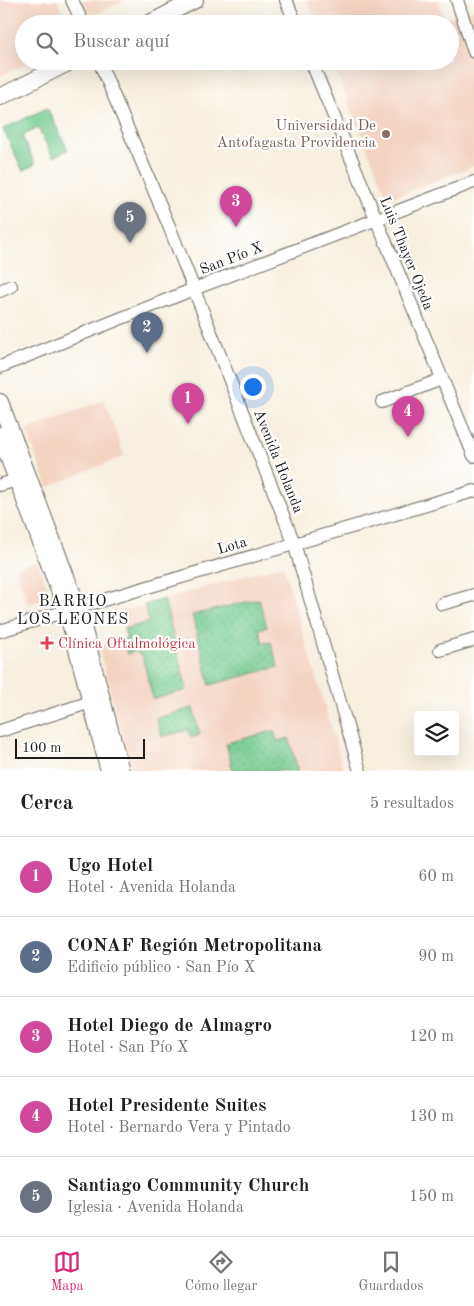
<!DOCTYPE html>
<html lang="es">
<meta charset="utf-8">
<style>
:root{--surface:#fff;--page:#f6f6f6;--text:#202124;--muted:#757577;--line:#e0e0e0;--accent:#db2777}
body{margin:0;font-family:"Old Standard TT",serif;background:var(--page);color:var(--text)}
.controls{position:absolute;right:15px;bottom:15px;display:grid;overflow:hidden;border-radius:5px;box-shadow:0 5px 20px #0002}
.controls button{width:45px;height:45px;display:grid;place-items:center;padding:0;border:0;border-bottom:1px solid var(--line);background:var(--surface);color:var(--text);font:25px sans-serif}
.scale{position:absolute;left:15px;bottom:12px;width:130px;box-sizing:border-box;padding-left:5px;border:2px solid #1c1c1c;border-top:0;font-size:14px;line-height:18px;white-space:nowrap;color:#1c1c1c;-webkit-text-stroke:4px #fff;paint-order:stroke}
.you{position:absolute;left:252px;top:386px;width:18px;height:18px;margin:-12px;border:4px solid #fff;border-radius:50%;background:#1a73e8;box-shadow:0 0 0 8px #1a73e833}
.badge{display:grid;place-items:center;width:32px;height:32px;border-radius:50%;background:var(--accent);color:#fff;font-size:16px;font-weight:700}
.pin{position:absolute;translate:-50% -41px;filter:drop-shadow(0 1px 2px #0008)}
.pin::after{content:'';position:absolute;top:26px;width:18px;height:15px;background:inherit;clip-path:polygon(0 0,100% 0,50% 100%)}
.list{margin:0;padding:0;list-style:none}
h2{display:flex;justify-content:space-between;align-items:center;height:65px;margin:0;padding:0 20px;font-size:21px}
h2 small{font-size:16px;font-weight:400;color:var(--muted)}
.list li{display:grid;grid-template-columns:32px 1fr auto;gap:15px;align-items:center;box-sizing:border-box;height:80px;padding:0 20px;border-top:1px solid var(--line)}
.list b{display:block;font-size:19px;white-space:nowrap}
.list p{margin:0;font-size:16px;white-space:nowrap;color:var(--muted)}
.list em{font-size:16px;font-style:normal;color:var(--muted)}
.icon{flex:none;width:28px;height:28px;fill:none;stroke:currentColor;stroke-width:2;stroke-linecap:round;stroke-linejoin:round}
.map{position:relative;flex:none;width:474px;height:771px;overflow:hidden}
.search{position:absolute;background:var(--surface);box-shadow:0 5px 20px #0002;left:15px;right:15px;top:15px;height:55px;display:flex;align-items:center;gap:12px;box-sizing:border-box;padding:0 18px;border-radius:28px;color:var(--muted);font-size:19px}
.sheet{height:465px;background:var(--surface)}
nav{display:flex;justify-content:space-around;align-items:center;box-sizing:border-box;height:70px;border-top:1px solid var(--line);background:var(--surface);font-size:14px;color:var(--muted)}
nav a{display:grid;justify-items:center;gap:2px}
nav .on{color:var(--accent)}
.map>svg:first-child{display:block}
.built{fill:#f4d3c0}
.grass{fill:url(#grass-dots);stroke:#497455}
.garden{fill:#76cb8e;stroke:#497455}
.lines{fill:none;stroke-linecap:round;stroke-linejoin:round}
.minor-casing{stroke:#696660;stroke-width:14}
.major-casing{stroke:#696660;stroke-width:18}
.minor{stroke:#fff;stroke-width:12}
.major{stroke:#fff;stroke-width:16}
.education-dot{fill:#8d6e63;stroke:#fff;stroke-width:2}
.health-dot{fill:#e0444e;stroke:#fff;stroke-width:2}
.labels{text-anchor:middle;stroke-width:4.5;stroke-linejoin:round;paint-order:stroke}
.education-label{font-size:15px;fill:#785e54;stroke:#fff;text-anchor:end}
.street-label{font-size:15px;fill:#1c1c1c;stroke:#fff}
.health-label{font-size:15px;fill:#be3a42;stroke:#fff;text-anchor:start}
.neighbourhood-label{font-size:16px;letter-spacing:1px;fill:#1c1c1c;stroke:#fff}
</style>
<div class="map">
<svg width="474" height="771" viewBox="0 0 474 771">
<defs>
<pattern id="grass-dots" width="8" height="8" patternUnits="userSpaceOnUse" patternTransform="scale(1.25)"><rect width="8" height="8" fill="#76cb8e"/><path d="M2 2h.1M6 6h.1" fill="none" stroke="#66ae7a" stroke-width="1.8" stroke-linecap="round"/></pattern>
</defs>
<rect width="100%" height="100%" fill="#fff"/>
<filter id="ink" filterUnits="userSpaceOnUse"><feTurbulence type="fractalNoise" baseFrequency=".02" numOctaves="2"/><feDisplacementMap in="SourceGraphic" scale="10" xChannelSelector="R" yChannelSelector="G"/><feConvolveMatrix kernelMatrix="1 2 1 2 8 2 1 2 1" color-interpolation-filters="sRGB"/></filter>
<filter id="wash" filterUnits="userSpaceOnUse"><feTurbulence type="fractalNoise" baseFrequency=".0096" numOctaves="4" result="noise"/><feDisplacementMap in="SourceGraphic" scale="20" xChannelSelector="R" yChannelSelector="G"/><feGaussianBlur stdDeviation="1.12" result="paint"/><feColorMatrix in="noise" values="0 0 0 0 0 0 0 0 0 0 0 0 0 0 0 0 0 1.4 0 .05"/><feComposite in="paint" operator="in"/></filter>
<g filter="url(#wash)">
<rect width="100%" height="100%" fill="#f7efdf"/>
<g class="built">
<path d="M0,0H57L67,24H24V61H32L0,76Z"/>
<path d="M79,0H125L87,19Z"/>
<path d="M307,0H438L445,19L474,9V166L388,199L332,61H450V24H316Z"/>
<path d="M104,400L124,456L48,487L26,430Z"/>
<path d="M37,561L51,597L28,604L16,568Z"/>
<path d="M283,565L344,771H132L98,645L125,638L119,612Z"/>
</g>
<g class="grass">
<path d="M164,599L187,690L153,699L142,655H139L137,651L127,654L124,639L127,638L124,629L149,622L144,605Z"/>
<path d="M259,599L267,627L259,629L263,643L271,642L278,667L210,685L192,615Z"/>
<path d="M193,708L200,735L191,738L188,730L162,737L156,718Z"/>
<path d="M274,731L277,741L289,738L298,771H233L226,743Z"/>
</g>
<path class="garden" d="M47,108L68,150L53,157L38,128L22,136L35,164L23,171L3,129Z"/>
</g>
<g filter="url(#ink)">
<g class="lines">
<g class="minor-casing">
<g id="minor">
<path d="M72,0L83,24"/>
<path d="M286,0L296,24"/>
<path d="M457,0L474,52"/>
<path d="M99,61L169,226L294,543L360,771"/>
<path d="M311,61L474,456"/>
<path d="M0,291L11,286"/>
<path d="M0,367L194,289L474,182"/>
<path d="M382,402L442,379"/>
<path d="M0,485L17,480H25"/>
<path d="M442,604L474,595"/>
<path d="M0,631L90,604L474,491"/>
<path d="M440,650L474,640"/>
<path d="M0,731L91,702"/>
</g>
</g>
<g class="major-casing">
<g id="major">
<path d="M148,24L195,0"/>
<path d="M0,97L72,61"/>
<path d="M0,402L78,608L121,771"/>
<path d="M0,435L67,611L109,771"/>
</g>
</g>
<use href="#minor" class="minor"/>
<use href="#major" class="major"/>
</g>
</g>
<circle class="education-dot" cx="386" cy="134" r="5"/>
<path class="health-dot" d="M44.5 635.5h5v5h5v5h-5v5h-5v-5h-5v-5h5z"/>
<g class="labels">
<g class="education-label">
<text x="376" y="130">Universidad De<tspan x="376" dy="17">Antofagasta Providencia</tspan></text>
</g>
<g class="street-label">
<text transform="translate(407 253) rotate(68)" y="5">Luis Thayer Ojeda</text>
<text transform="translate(231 258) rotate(-21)" y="5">San Pío X</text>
<text transform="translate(279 461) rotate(68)" y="5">Avenida Holanda</text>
<text transform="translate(232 545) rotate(-16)" y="5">Lota</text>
</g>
<g class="health-label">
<text x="58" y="648">Clínica Oftalmológica</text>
</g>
<g class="neighbourhood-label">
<text x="73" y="606">BARRIO<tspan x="73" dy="18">LOS LEONES</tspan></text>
</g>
</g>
</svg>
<div class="controls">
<button><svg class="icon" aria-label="layers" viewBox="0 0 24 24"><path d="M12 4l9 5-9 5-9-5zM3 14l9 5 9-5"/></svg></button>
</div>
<div class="scale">100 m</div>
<div class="you"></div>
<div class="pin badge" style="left:188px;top:424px;background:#d1479c">1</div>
<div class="pin badge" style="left:147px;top:353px;background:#5c6f8a">2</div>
<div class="pin badge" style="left:236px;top:227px;background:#d1479c">3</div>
<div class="pin badge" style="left:408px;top:437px;background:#d1479c">4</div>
<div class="pin badge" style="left:130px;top:243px;background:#6b7280">5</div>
<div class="search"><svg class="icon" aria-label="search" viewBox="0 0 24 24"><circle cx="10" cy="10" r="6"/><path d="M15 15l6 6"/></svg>Buscar aquí</div>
</div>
<section class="sheet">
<h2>Cerca<small>5 resultados</small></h2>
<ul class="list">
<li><span class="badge" style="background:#d1479c">1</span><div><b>Ugo Hotel</b><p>Hotel · Avenida Holanda</p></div><em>60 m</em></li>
<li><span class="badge" style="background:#5c6f8a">2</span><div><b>CONAF Región Metropolitana</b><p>Edificio público · San Pío X</p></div><em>90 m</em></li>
<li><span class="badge" style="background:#d1479c">3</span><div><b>Hotel Diego de Almagro</b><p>Hotel · San Pío X</p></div><em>120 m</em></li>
<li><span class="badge" style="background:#d1479c">4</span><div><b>Hotel Presidente Suites</b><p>Hotel · Bernardo Vera y Pintado</p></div><em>130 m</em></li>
<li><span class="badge" style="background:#6b7280">5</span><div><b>Santiago Community Church</b><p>Iglesia · Avenida Holanda</p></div><em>150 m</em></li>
</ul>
</section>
<nav>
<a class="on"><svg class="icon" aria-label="map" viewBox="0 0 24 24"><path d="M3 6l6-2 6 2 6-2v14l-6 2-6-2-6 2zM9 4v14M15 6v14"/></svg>Mapa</a>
<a><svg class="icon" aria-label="directions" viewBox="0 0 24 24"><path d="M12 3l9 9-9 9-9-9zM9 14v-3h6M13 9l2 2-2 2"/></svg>Cómo llegar</a>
<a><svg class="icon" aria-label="saved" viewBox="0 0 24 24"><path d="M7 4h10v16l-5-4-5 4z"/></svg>Guardados</a>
</nav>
